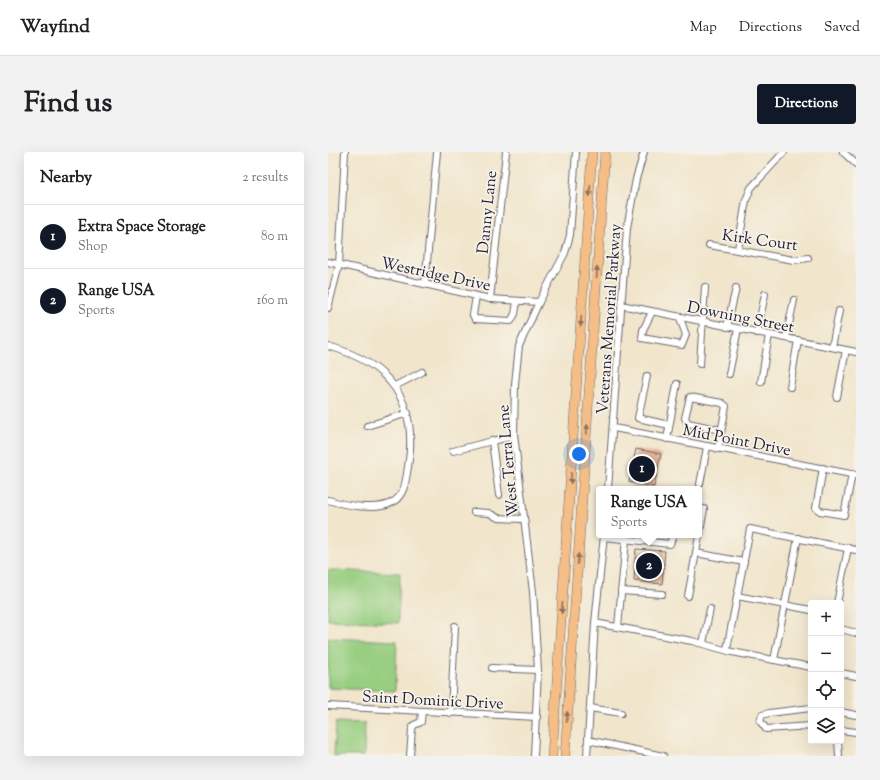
<!DOCTYPE html>
<meta charset="utf-8">
<style>
:root{--surface:#fff;--page:#f2f2f2;--text:#202124;--muted:#757577;--line:#e0e0e0;--accent:#111827}
body{margin:0;font-family:"Sorts Mill Goudy",serif;background:var(--page);color:var(--text)}
.controls{position:absolute;right:12px;bottom:12px;display:grid;overflow:hidden;border-radius:4px;box-shadow:0 4px 16px #0002}
.controls button{width:36px;height:36px;display:grid;place-items:center;padding:0;border:0;border-bottom:1px solid var(--line);background:var(--surface);color:var(--text);font:20px sans-serif}
.you{position:absolute;left:251px;top:302px;width:14px;height:14px;margin:-10px;border:3px solid #fff;border-radius:50%;background:#1a73e8;box-shadow:0 0 0 6px #1a73e833}
.badge{display:grid;place-items:center;width:26px;height:26px;border-radius:50%;background:var(--accent);color:#fff;font-size:13px;font-weight:700}
.pin{position:absolute;translate:-50% -50%;border:2px solid #fff;box-shadow:0 1px 4px #0006}
.popup{position:absolute;left:268px;top:334px;width:106px;height:52px;box-sizing:border-box;display:grid;place-content:center;border-radius:4px;background:var(--surface);filter:drop-shadow(0 1px 3px #0005);font-size:13px;white-space:nowrap;color:var(--muted)}
.popup b{font-size:15px;color:var(--text)}
.popup::after{content:'';position:absolute;left:50%;top:100%;margin-left:-8px;border:8px solid transparent;border-top-color:var(--surface)}
.list{margin:0;padding:0;list-style:none}
h2{display:flex;justify-content:space-between;align-items:center;height:52px;margin:0;padding:0 16px;font-size:17px}
h2 small{font-size:13px;font-weight:400;color:var(--muted)}
.list li{display:grid;grid-template-columns:26px 1fr auto;gap:12px;align-items:center;box-sizing:border-box;height:64px;padding:0 16px;border-top:1px solid var(--line)}
.list b{display:block;font-size:15px;white-space:nowrap}
.list p{margin:0;font-size:13px;white-space:nowrap;color:var(--muted)}
.list em{font-size:13px;font-style:normal;color:var(--muted)}
.icon{flex:none;width:22px;height:22px;fill:none;stroke:currentColor;stroke-width:2;stroke-linecap:round;stroke-linejoin:round}
.map{position:relative;flex:none;width:528px;height:604px;overflow:hidden;border-radius:4px}
header{display:flex;align-items:center;gap:24px;box-sizing:border-box;height:56px;padding:0 20px;background:var(--surface);border-bottom:1px solid var(--line)}
header strong{font-size:19px}
nav{display:flex;gap:22px;margin-inline-start:auto;font-size:14px}
.intro{display:flex;align-items:center;justify-content:space-between;box-sizing:border-box;height:96px;padding:0 24px}
h1{margin:0;font-size:28px}
.button{padding:10px 18px;border-radius:4px;background:var(--accent);color:#fff;font-size:14px;font-weight:700}
main{display:flex;gap:24px;padding:0 24px}
aside{flex:1;background:var(--surface);border-radius:4px;box-shadow:0 4px 16px #0002}
.map>svg:first-child{display:block}
.green{fill:#97ce80;stroke:#5c785e}
.building{fill:#e5a783}
.lines{fill:none;stroke-linecap:round;stroke-linejoin:round}
.minor-casing{stroke:#6a666d;stroke-width:8}
.highway-casing{stroke:#6a666d;stroke-width:10}
.minor{stroke:#fff;stroke-width:6}
.highway{stroke:#f6be87;stroke-width:9}
.oneway{fill:#8c7061}
.labels{text-anchor:middle;stroke-width:3.5;stroke-linejoin:round;paint-order:stroke}
.street-label{font-size:16px;fill:#22223b;stroke:#f7f3e8}
</style>
<header>
<strong>Wayfind</strong>
<nav><a>Map</a><a>Directions</a><a>Saved</a></nav>
</header>
<div class="intro"><h1>Find us</h1><a class="button">Directions</a></div>
<main>
<aside>
<h2>Nearby<small>2 results</small></h2>
<ul class="list">
<li><span class="badge">1</span><div><b>Extra Space Storage</b><p>Shop</p></div><em>80 m</em></li>
<li><span class="badge">2</span><div><b>Range USA</b><p>Sports</p></div><em>160 m</em></li>
</ul>
</aside>
<div class="map">
<svg width="528" height="604" viewBox="0 0 528 604">
<rect width="100%" height="100%" fill="#f7f3e8"/>
<filter id="ink" filterUnits="userSpaceOnUse"><feTurbulence type="fractalNoise" baseFrequency=".025" numOctaves="2"/><feDisplacementMap in="SourceGraphic" scale="8" xChannelSelector="R" yChannelSelector="G"/><feConvolveMatrix kernelMatrix="1 2 1 2 8 2 1 2 1" color-interpolation-filters="sRGB"/></filter>
<filter id="wash" filterUnits="userSpaceOnUse"><feTurbulence type="fractalNoise" baseFrequency=".012" numOctaves="4" result="noise"/><feDisplacementMap in="SourceGraphic" scale="16" xChannelSelector="R" yChannelSelector="G"/><feGaussianBlur stdDeviation="0.9" result="paint"/><feColorMatrix in="noise" values="0 0 0 0 0 0 0 0 0 0 0 0 0 0 0 0 0 1.4 0 .05"/><feComposite in="paint" operator="in"/></filter>
<g filter="url(#wash)">
<rect width="100%" height="100%" fill="#f1e5cb"/>
<g class="green">
<path d="M0,418L72,421L70,471L0,468Z"/>
<path d="M0,486L69,489L67,539L0,536Z"/>
<path d="M8,570L37,571L36,604H6Z"/>
</g>
<g id="blocks">
<g class="building">
<path d="M308,297L333,302L326,335L301,330Z"/>
<path d="M308,397L337,399L334,432L306,429Z"/>
</g>
</g>
</g>
<g filter="url(#ink)">
<use href="#blocks" fill-opacity="0" stroke="#6a666d" stroke-width="1"/>
<g class="lines">
<g class="minor-casing">
<g id="minor">
<path d="M515,0L528,12"/>
<path d="M381,93L466,108L480,106"/>
<path d="M410,97L418,48L423,36L456,0"/>
<path d="M0,110L162,147L211,150"/>
<path d="M97,132L109,0"/>
<path d="M148,144L145,163L147,167L183,169L187,162L189,149"/>
<path d="M162,147L178,0"/>
<path d="M293,153L528,200"/>
<path d="M0,156L11,113L17,0"/>
<path d="M324,160L315,178L314,186L354,193L358,183L352,166"/>
<path d="M399,175L408,136"/>
<path d="M429,181L437,142"/>
<path d="M458,186L466,148"/>
<path d="M0,194C62,211 91,250 80,315C78,327 77,343 65,350C49,360 17,353 0,348"/>
<path d="M504,195L511,159"/>
<path d="M372,212L377,135"/>
<path d="M401,222L410,177"/>
<path d="M319,224L310,266L341,273"/>
<path d="M433,230L441,183"/>
<path d="M67,234L94,220"/>
<path d="M462,235L470,188"/>
<path d="M509,245L518,198"/>
<path d="M39,274L80,261"/>
<path d="M286,276L528,323"/>
<path d="M339,287L349,232"/>
<path d="M390,297L398,254L394,251L362,245L357,266L360,271L393,278"/>
<path d="M125,299L164,289"/>
<path d="M495,316L488,356L492,359L516,363L524,322"/>
<path d="M372,332L379,295"/>
<path d="M280,337L299,76L308,27L316,0"/>
<path d="M171,343L164,289L186,284"/>
<path d="M146,360L161,361L170,366L196,367"/>
<path d="M276,385L342,392L345,383"/>
<path d="M368,401L416,410"/>
<path d="M293,439L334,442"/>
<path d="M360,444L376,357"/>
<path d="M409,444L483,458"/>
<path d="M509,451L520,396"/>
<path d="M267,471L364,489L404,500L483,515"/>
<path d="M290,475L298,387"/>
<path d="M513,477L528,481"/>
<path d="M375,491L382,457"/>
<path d="M399,497L422,377L528,398"/>
<path d="M446,508L470,386"/>
<path d="M164,516L210,518"/>
<path d="M513,521L528,524"/>
<path d="M0,554L209,565"/>
<path d="M262,556L293,561"/>
<path d="M483,556L441,561L434,563L432,569L438,577L483,574"/>
<path d="M513,560L528,563"/>
<path d="M123,561L127,474"/>
<path d="M513,578L528,580"/>
<path d="M260,588L335,604"/>
<path d="M510,589L511,604"/>
<path d="M82,604L84,577L86,573L93,570L94,559"/>
<path d="M206,604L210,518L205,440L186,282L187,232L191,194L211,150L237,101L242,83L248,0"/>
<path d="M259,604L267,471L276,383"/>
</g>
</g>
<g class="highway-casing">
<g id="highway">
<path d="M224,604L264,0"/>
<path d="M237,604L277,0"/>
</g>
</g>
<use href="#minor" class="minor"/>
<use href="#highway" class="highway"/>
</g>
<defs><path id="oneway-solid" d="M-6-.8H1V-3.2L6.5 0L1 3.2V.8H-6Z"/></defs>
<g class="oneway">
<use href="#oneway-solid" transform="translate(262 39) rotate(94)"/>
<use href="#oneway-solid" transform="translate(269 120) rotate(-86)"/>
<use href="#oneway-solid" transform="translate(253 169) rotate(94)"/>
<use href="#oneway-solid" transform="translate(259 278) rotate(-86)"/>
<use href="#oneway-solid" transform="translate(243 326) rotate(94)"/>
<use href="#oneway-solid" transform="translate(250 407) rotate(-86)"/>
<use href="#oneway-solid" transform="translate(234 456) rotate(94)"/>
<use href="#oneway-solid" transform="translate(239 565) rotate(-86)"/>
</g>
</g>
<g class="labels">
<g class="street-label">
<text transform="translate(158 60) rotate(-84)" y="6">Danny Lane</text>
<text transform="translate(432 87) rotate(8)" y="6">Kirk Court</text>
<text transform="translate(108 121) rotate(12)" y="6">Westridge Drive</text>
<text transform="translate(413 164) rotate(11)" y="6">Downing Street</text>
<text transform="translate(280 167) rotate(-86)" y="6">Veterans Memorial Parkway</text>
<text transform="translate(409 287) rotate(11)" y="6">Mid Point Drive</text>
<text transform="translate(179 309) rotate(-95)" y="6">West Terra Lane</text>
<text transform="translate(105 547) rotate(3)" y="6">Saint Dominic Drive</text>
</g>
</g>
</svg>
<div class="controls">
<button>+</button>
<button>−</button>
<button><svg class="icon" aria-label="locate" viewBox="0 0 24 24"><circle cx="12" cy="12" r="6"/><path d="M12 2v4M12 18v4M2 12h4M18 12h4"/></svg></button>
<button><svg class="icon" aria-label="layers" viewBox="0 0 24 24"><path d="M12 4l9 5-9 5-9-5zM3 14l9 5 9-5"/></svg></button>
</div>
<div class="you"></div>
<div class="pin badge" style="left:314px;top:317px">1</div>
<div class="pin badge" style="left:321px;top:414px">2</div>
<div class="popup"><b>Range USA</b>Sports</div>
</div>
</main>
